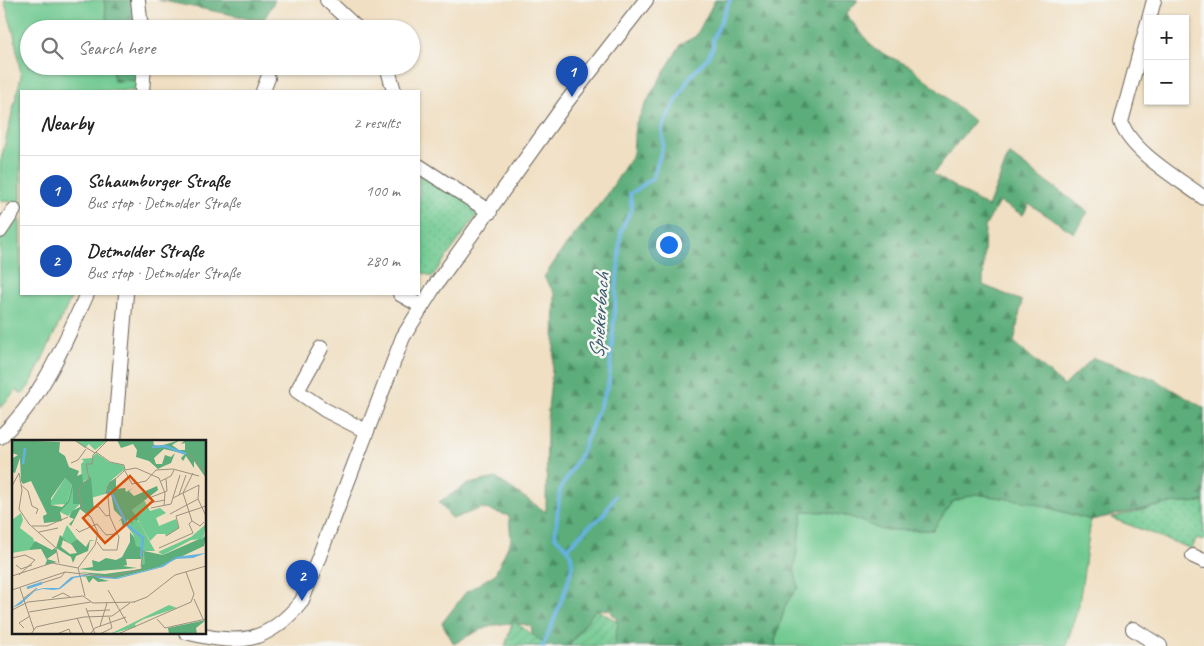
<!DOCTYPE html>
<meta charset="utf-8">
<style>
:root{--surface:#fff;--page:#f6f6f6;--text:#222;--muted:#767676;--line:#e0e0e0;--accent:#b45309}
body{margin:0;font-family:Caveat,sans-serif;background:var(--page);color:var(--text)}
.controls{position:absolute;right:15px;top:15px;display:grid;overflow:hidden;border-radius:0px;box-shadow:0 1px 4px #0004}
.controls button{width:45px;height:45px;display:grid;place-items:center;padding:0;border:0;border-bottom:1px solid var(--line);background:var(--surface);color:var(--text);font:25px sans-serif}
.you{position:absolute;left:668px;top:244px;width:18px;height:18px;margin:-12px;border:4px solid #fff;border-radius:50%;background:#1a73e8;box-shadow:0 0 0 8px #1a73e833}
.badge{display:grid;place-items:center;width:32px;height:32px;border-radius:50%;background:var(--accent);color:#fff;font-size:16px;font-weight:700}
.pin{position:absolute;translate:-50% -41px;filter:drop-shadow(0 1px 2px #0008)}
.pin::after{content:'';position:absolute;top:26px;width:18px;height:15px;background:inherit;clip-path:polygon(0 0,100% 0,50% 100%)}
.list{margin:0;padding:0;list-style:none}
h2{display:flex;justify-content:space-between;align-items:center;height:65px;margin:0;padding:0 20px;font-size:21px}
h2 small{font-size:16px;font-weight:400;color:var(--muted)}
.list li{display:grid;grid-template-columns:32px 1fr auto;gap:15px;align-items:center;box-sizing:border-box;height:70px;padding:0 20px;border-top:1px solid var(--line)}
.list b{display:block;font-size:19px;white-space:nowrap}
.list p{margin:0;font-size:16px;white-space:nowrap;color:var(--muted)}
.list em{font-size:16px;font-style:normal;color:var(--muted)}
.icon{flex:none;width:28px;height:28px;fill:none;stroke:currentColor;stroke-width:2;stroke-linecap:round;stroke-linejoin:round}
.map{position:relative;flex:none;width:1204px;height:646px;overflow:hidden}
.search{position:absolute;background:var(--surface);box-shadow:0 1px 4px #0004;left:20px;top:20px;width:400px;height:55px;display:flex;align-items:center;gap:12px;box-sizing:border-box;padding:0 18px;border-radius:28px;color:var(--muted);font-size:19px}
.panel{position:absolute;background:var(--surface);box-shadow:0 1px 4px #0004;left:20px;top:90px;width:400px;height:205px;border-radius:0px}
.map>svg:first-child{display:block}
.grass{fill:#70c990;stroke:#467256}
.forest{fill:url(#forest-firs);stroke:#3c644b}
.park{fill:url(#park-dots);stroke:#467256}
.garden{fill:url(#garden-furrows);stroke:#467256}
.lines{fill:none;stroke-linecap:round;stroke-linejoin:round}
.stream{stroke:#66b2df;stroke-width:4}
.minor-casing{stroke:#666056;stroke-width:16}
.minor{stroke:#fff;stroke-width:14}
.labels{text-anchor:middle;stroke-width:5;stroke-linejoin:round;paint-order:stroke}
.water-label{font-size:21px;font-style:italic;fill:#3a586a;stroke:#f6f6f2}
.inset-river{fill:none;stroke:#66b2df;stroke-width:2.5}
.inset-road{fill:none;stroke:#9b9180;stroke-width:1}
.view{fill:#d4530e;fill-opacity:0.15;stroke:#d4530e;stroke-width:2.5}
.inset-edge{fill:none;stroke:#1c1c1c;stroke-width:2.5}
</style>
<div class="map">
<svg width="1204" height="646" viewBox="0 0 1204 646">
<defs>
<pattern id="forest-firs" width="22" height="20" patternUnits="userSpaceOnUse" patternTransform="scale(1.25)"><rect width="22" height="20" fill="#5cad7a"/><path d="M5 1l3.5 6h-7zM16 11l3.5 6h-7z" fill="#4b8c63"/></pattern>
<pattern id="park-dots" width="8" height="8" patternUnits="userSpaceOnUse" patternTransform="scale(1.25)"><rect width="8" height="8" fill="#70c990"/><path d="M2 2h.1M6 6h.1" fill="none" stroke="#60ac7c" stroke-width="1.8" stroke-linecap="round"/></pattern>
<pattern id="garden-furrows" width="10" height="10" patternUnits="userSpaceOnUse" patternTransform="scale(1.25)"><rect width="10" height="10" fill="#70c990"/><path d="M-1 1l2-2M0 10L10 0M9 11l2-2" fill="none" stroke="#60ac7c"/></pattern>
</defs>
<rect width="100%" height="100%" fill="#f6f6f2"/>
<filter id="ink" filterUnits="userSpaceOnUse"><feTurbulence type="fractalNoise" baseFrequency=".02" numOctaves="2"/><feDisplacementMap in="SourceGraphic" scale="10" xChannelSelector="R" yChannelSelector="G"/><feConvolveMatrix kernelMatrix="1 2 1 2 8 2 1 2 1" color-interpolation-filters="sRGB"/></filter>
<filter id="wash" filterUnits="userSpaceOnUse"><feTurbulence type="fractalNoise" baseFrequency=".0096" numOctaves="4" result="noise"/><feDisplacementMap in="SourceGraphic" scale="20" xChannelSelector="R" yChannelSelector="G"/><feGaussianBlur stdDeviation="1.12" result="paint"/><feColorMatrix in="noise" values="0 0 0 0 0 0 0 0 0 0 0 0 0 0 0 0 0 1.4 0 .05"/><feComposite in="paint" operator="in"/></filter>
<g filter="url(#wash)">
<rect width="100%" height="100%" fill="#f0dfc2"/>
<g class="grass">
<path d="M4,0H104L108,29H29V66H112L114,81L138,80L135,91H21V203L0,200V164L21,76L14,34Z"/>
<path d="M20,218L21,294H73L31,383L23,394L16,390L0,408V241Z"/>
<path d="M975,494L1029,502L1091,520L1079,605L1066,646H776L775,641L786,604L798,587L794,568L803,511L825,512L851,517L882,530H933L952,502Z"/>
</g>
<g class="forest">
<path d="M104,0H132L135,29H108Z"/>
<path d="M158,0H275L263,21Z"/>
<path d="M715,0H858L846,14L874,49L911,67L974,121L933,174L988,207L1009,154L1088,212L1074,233L1029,204L1023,215L999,202L985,227L983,285L1022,301L1014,342L1064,386L1093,358L1152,378L1204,408V502L1166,504L1091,520L1029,502L975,494L952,502L933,530H882L851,517L825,512L803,511L794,568L798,587L786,604L775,641L776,646H614L618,622L610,610L596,609L568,646H534L531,626C500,618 480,629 454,644L442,623L466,592L495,574L511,540L509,516L482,508L452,519L439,502L468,484L496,478L546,512L547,420L554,349L555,294L544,277L563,249L607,195L633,154L635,125L652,92L681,44L696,36Z"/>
<path d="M112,66H137L138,80L114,81Z"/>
</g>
<g class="park">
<path d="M419,171L482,208L432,277L419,271Z"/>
<path d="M1204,502V541L1196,539L1192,549L1111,518L1166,504Z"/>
</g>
<g class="garden">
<path d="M596,609L618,622L614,646H569Z"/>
<path d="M513,621L549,646H505Z"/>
</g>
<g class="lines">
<g class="stream">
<path d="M568,548L587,528L602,517L615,496"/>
<path d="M543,646C550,629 573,577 572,562C571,550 564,544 555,537L560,490L581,454L609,382L621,231L632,208L630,194L653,178L663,145L662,127L689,78L708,57L713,47V39L730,0"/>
</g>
</g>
</g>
<g filter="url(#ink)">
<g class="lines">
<g class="minor-casing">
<g id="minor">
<path d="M138,0L141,29"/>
<path d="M327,0L358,29"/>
<path d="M1149,19L1154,0"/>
<path d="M1148,22L1121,122C1131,152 1179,179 1204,198"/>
<path d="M387,66L394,91"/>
<path d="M142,91L144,66"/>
<path d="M263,91L268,78"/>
<path d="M419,166L490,212"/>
<path d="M0,231L14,210"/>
<path d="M400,294L421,306"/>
<path d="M321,348L297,391L325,410L366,431"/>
<path d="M0,437C42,399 64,344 87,294"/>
<path d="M114,441L126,294"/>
<path d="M1193,556L1204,561"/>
<path d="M1133,629L1160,646"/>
<path d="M186,632C239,646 267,644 302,601L403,337L434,287L565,104L646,0"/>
</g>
</g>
<use href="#minor" class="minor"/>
</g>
</g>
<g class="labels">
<g class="water-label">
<text transform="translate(599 316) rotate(-86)" y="7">Spiekerbach</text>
</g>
</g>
<g transform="translate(12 440)">
<rect width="194" height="194" fill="#f0dfc2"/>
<path d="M68,0H96L83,10L77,4L73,8L65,2ZM84,13L97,22L111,25L113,29L97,42L93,54L79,58L76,31V39L70,42L69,24L72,21L69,19L80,18ZM53,38L60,45L55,63L61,48L68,64L56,76L48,72L54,64L39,65L38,62ZM132,60L138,71L148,68L154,73L144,78L147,86L164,79L167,88L154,96L153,94H145L138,101L120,70ZM9,73L11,80L8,88L21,98L23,104L17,110L0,113V80ZM55,85L65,99L58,104L50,97ZM157,165L165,168L132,179L123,184L124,187L98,194Z" fill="#70c990"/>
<path d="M0,0L48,2L47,12L53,16L57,27L67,31L65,36L70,34L71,42L77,39L76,35L79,38L82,70L76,73L78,77L68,69L59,86L57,84L62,79L57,77L60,71L68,67V64H61V48L57,62L48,72L50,81L32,83L31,76L35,74L19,41L11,44L9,41L8,18L3,33L0,32L1,18L6,15L0,13ZM53,38L60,45L56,61L50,67L39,65V58ZM105,0H141L142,5L148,6L168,0L160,5L167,10H173V3L169,4L173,0H194V38L182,21V28L174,16L171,21L169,18L173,14L152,9L142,18L144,24H150L153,15L159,17L163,13L159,23L152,26V20V26L146,29L137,21L124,17L125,10L121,4L109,8ZM104,38V49L113,48L114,52L121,48L117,51L122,56L145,46L146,50L120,70L124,76L129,75L125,77L126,80L120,85L116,80L111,87L109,80L106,82L110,78L102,70L99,53L93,54L97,42ZM118,92L130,108L129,119H114L115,125L111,126L125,128L86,131L67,129L81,127L80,120L87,122L94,118L104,120L110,117L118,102ZM48,95L58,104L65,99L74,107L78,100L83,101H78L76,111L64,116L61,123L59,117L44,108ZM51,100L60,105L65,113L58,114L49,107ZM194,96L192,106L147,127L104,138H86L97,141L86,142L81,138L77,143L74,137H69L84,135L67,132L93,134L129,129L132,111L151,115ZM23,101L40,110L43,108L45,112L35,119L45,122L33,125L35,120L29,109L17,110ZM194,180L184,188L185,194H157L156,188Z" fill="#5cad7a" fill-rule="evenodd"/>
<path d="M121,79L127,82L143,111H132L133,124L129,125L130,108L124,106L121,94L113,84L117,81L120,84ZM194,84L191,99L179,100L151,115L146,112L179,97Z" fill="#70c990"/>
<path d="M194,113L181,118L163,119L151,127L105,139L87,138L79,135L62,138L48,149L41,150L31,149L23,151L9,164L0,168L23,150L32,148H47L59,137L77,134L104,138L147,127L164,117Z" fill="#66b2df"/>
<path class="inset-river" d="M140,7L153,6L174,14M11,24L13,8M98,50L115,85L131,98L129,117M15,148L30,143"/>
<path class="inset-road" d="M62,0L83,13M84,12L98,22L112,25L113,30M176,13L194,33M59,23L66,20L74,9M113,30L124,28L147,38L153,53L152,66M113,31L120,44L134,41L144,30L161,29L187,36M181,33L171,53L180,81L188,86L192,82M149,41L159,36L162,30M9,45L16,51L20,66L26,69L24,74M0,46L7,33L10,50L7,69L17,84L44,108L47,123M167,55L174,35M137,58L155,51L154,39M161,58L187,45L186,59L194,76M137,63L153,60M82,67H87L94,76L98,75M139,68L159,64L168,35M158,74L186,59M20,86H35L56,77M64,89L67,92L85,84L94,95L103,94M27,92L46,88M154,96L167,88L164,76L194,66M85,102L91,110H105L107,97L98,77L95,47L113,30M147,108L181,93L177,84L180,81M0,118L13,115L23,120L7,135M4,125L9,129L20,125M129,127L131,110M0,136L40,123L66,128M30,143L49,137L53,132M8,148L22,190M0,150L53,132L97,137L129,129M96,150L115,183M73,156L66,128L83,105L86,93L79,77L69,67L67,49L77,38L74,24H80L81,15L96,0M12,158L25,148M40,158L51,153L58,157M182,159L191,179M122,162L135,157L163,135L194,126M74,168L83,194M0,170L16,162L71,156L81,163L123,162M75,171L98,170M17,172L79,162M65,178L72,194M145,179L153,188L194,179M88,186L95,163M12,188L7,183L18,176M19,194L24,187L37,184L72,177L100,176L118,163M45,194L57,189L59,194M78,194L83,188L114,177M88,194L100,188L97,177M106,194L179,162L182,154L174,132"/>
<path class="view" d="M118,36L141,61L93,103L71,78Z"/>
<rect width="194" height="194" class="inset-edge"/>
</g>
</svg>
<div class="controls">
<button>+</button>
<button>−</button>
</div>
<div class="you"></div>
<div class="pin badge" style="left:572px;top:97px;background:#1a4fb4">1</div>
<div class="pin badge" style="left:302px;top:601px;background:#1a4fb4">2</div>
<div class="search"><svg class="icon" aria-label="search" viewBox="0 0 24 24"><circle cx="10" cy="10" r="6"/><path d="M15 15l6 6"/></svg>Search here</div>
<section class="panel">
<h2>Nearby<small>2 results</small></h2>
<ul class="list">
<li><span class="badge" style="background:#1a4fb4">1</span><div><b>Schaumburger Straße</b><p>Bus stop · Detmolder Straße</p></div><em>100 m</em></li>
<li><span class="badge" style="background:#1a4fb4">2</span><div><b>Detmolder Straße</b><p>Bus stop · Detmolder Straße</p></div><em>280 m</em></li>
</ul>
</section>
</div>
